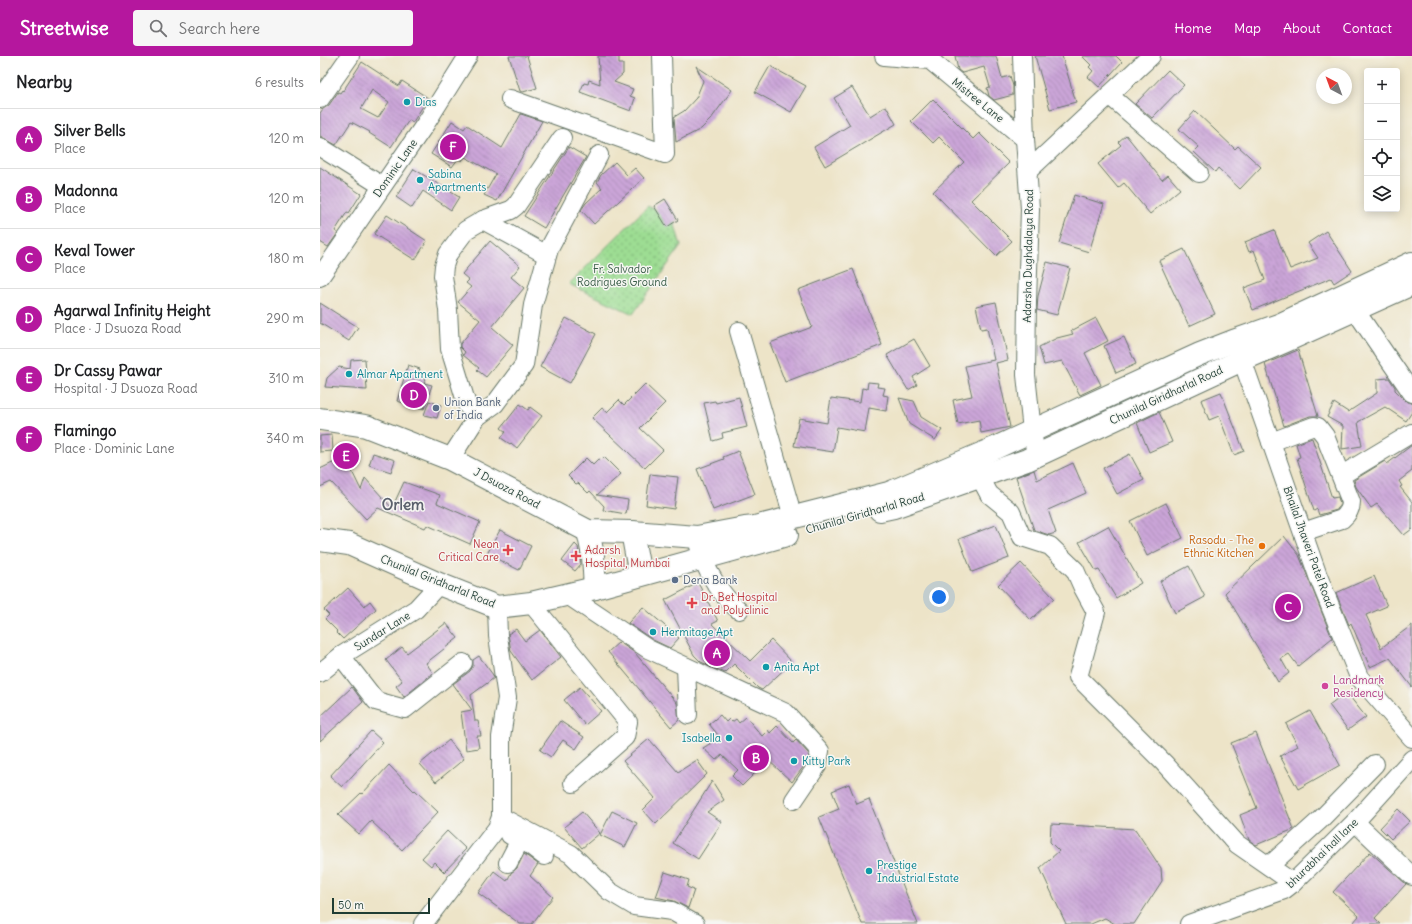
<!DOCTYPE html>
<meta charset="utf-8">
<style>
:root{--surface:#fff;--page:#f6f6f6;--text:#202124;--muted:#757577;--line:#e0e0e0;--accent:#b5179e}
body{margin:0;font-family:Delius,sans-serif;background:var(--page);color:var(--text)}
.controls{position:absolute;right:12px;top:12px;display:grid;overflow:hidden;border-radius:4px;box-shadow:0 2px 10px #0003}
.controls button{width:36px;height:36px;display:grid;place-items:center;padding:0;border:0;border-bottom:1px solid var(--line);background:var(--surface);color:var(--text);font:20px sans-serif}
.compass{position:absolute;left:996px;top:12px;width:36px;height:36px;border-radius:50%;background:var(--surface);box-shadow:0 2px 10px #0003;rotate:319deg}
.scale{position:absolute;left:12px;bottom:10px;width:98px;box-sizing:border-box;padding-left:4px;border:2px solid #1f3d34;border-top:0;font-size:11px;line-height:14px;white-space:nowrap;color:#1f3d34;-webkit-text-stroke:3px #f6f6f2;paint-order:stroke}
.you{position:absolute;left:619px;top:541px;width:14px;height:14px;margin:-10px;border:3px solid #fff;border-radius:50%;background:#1a73e8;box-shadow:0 0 0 6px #1a73e833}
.badge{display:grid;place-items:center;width:26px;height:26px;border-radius:50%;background:var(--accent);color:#fff;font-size:13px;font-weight:700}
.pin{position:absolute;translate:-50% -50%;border:2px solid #fff;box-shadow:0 1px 4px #0006}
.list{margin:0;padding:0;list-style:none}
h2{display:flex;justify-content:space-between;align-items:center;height:52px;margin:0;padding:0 16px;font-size:17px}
h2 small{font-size:13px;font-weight:400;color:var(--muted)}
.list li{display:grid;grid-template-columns:26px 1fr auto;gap:12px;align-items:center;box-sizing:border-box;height:60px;padding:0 16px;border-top:1px solid var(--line)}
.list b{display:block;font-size:15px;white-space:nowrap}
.list p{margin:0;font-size:13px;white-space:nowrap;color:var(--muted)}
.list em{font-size:13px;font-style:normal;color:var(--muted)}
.icon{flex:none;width:22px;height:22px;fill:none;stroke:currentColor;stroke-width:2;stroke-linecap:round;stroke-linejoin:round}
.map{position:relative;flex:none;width:1092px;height:868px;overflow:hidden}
header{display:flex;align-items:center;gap:24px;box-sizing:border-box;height:56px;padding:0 20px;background:var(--accent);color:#fff}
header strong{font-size:19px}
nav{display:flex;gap:22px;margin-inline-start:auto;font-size:14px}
.search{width:280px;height:36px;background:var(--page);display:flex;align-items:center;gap:10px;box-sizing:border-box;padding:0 14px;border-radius:4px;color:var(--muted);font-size:15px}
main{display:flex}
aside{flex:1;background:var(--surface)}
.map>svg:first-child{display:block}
.park{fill:url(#park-dots);stroke:#5e8d64}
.building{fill:url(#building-back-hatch);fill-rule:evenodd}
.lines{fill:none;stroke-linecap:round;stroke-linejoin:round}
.minor-casing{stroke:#677768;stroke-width:20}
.major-casing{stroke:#677768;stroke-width:24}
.minor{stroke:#fff;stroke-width:18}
.major{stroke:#fff;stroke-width:22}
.culture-dot{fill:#0f9aa8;stroke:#f6f6f2;stroke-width:1.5}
.service-dot{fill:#5c6f8a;stroke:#f6f6f2;stroke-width:1.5}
.food-dot{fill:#e8710a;stroke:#f6f6f2;stroke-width:1.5}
.health-dot{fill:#e0444e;stroke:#f6f6f2;stroke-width:1.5}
.hotel-dot{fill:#d1479c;stroke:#f6f6f2;stroke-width:1.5}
.labels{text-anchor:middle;stroke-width:3;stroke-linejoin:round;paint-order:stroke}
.street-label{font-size:11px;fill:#1f3d34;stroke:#f6f6f2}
.culture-label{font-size:11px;fill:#0d838f;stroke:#f6f6f2;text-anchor:start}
.park-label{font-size:11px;fill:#385d47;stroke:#f6f6f2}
.service-label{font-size:11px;fill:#4e5e75;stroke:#f6f6f2;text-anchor:start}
.food-label{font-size:11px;fill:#c56008;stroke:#f6f6f2;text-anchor:end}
.health-label{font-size:11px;fill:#be3a42;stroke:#f6f6f2;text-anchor:start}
.hotel-label{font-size:11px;fill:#b23c85;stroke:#f6f6f2;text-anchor:start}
.district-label{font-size:15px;font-weight:bold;fill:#5b616d;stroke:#f6f6f2}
</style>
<header>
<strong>Streetwise</strong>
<div class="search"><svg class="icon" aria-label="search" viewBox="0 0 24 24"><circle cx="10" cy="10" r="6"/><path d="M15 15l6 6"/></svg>Search here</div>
<nav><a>Home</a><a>Map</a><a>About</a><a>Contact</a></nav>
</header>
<main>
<aside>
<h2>Nearby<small>6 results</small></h2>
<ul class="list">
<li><span class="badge">A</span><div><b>Silver Bells</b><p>Place</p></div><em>120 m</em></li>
<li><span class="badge">B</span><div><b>Madonna</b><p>Place</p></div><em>120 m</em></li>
<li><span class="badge">C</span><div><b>Keval Tower</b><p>Place</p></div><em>180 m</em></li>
<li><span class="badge">D</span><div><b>Agarwal Infinity Height</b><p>Place · J Dsuoza Road</p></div><em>290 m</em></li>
<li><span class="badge">E</span><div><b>Dr Cassy Pawar</b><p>Hospital · J Dsuoza Road</p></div><em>310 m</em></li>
<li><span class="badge">F</span><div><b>Flamingo</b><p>Place · Dominic Lane</p></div><em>340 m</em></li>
</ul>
</aside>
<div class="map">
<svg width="1092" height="868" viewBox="0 0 1092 868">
<defs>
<pattern id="park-dots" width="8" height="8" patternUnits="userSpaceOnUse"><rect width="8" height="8" fill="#9ddd93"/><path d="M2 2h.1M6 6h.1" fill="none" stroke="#7fb479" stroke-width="1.8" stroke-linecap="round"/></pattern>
<pattern id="building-back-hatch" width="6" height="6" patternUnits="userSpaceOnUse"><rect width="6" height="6" fill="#cba5d8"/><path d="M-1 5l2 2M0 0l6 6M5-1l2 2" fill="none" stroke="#a488b0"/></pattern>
</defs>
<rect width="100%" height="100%" fill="#f6f6f2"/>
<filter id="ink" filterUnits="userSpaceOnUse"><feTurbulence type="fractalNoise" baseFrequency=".025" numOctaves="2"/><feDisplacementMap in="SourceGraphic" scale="8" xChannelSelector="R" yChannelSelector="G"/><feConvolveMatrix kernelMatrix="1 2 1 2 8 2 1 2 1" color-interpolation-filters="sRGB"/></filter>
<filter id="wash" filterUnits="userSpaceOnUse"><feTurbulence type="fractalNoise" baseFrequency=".012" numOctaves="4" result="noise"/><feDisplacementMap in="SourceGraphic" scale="16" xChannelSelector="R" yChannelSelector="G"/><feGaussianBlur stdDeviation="0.9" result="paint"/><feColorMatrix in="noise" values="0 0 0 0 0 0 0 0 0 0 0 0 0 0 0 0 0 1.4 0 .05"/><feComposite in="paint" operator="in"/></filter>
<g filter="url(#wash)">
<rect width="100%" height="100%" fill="#ede4c8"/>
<path class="park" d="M328,150L354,166L361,190L313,258L249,228Z"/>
<g id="blocks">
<g class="building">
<path d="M189,0H207L217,32L203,36L200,35Z"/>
<path d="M278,0H297V1H299V8H303V18L294,26L313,33L310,40L315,42L311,55L260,36L264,27L268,28L269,24L280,28Z"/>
<path d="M635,0H676L682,22L690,20L693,30V39L674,44L669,40L667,32L670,31L664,11L642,17L638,14Z"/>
<path d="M715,0H742L756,46L730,53Z"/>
<path d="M762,0H796L802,6L779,31L768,21L773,15L769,11L771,9Z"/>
<path d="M42,6L79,30L82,25L108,42L93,66L89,64L71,91L49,77L50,76L31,66L16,89L0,80V57L3,53L9,49L18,36L20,37L22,34L23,35ZM52,34L69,46L58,62L41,53Z"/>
<path d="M376,10L412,34L391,63L381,73L356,86L354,61L364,55L376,42L383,25Z"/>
<path d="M450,10L486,30L471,56L435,36Z"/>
<path d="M848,14L864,29L832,62L815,48Z"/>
<path d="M532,31L550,60L566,50L576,68L505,110L494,91L530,69L514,42Z"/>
<path d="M613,43L653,83L659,77L689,107L651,144L692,185L676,200L613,136L644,106L619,81L613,87L591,65Z"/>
<path d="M875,55L915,93L918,90L941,111L920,133L898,112L895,116L874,96L879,91L859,73Z"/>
<path d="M201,58L222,65L177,145L164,139L176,118L145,101L142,105L138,103L132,111L111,98L132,65L144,73L147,69L182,92Z"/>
<path d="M806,79L842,124L848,119L860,133L830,158L804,127L798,132L778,108L801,89L798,86Z"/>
<path d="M249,91L266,101L224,172L204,160Z"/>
<path d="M295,106L307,119L315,112L324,122L274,168L261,154L266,147L282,132L277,126L281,119Z"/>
<path d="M0,111L41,138L29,157L27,156L15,175L18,177L8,191L0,186Z"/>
<path d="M94,113L139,141L131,154L103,135L92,152L76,141Z"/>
<path d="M754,139L784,148L769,196L739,187Z"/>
<path d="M345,143L358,164L347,171L334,150Z"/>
<path d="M67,159L107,185L95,204L54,178Z"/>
<path d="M954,174L970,213L998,202L988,187L1006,175L1032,215L1014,227L1011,222L933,254L924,232L945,224L934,194L929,196L925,186Z"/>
<path d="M170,185L200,210L191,221L204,232L172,271L193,289L166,321L157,314L159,312L143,299L145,296L140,291V288L160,264L138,246L151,231L146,227L149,224L142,218Z"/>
<path d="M864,193L895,258L869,270L839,205Z"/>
<path d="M727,206L750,212L737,259L717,254L718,240Z"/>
<path d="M533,213L562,289L465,326L450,287L492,271L478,234Z"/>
<path d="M676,246L688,304L676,307L690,371L661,377L659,364L638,368L633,344L652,340L645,310L674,304L667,272L661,273L656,250Z"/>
<path d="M0,247L38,271L29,285L0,267Z"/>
<path d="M246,262L276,278L250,327L220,311Z"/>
<path d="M776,262L788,285L765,297L781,329L760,339L742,305L724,309L719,291L737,282L753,278L751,275Z"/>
<path d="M804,281L816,308L796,317L784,290Z"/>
<path d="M594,283L610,310L593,321L597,329L588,334L567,299Z"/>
<path d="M978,294L998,360H990L964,370L945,308Z"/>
<path d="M45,303L47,334L5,331L7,322L19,311L30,313L31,304Z"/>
<path d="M88,309L100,313L98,319L106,322L104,327L112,329L104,353L77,345Z"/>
<path d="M1069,322L1075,331V334L1087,346L1092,347V356L1086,365L1065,351L1038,366L1042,390L1022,393L1023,370L1007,361L1014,347L1028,356L1057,337V323Z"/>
<path d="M548,326L558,327L557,331L565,332L563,339L568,340L566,355L549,352L545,376L517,371L513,396L474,390L479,362L507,367L511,342L540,346L542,332L547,333Z"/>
<path d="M325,328L345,347L320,372L343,394L325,412L272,362L282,352L287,356L299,344L304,349Z"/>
<path d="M901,336L924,395L914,399L899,360L889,364L881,344Z"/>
<path d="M419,341L427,371L402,377L403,382L393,385L384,347L395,345L396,347Z"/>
<path d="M579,342L594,345L601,361L622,374L615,384L589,368Z"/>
<path d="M109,345L121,349L117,362L104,359Z"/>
<path d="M200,348L208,354L210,351L222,360L197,392L191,387L190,388L181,382L186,376L181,372Z"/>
<path d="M839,356L852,386L829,396L817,367Z"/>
<path d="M12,379L13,395L0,396V380Z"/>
<path d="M992,382L1012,442L1018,441L1020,448L1017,454L999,459L997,453L994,455L977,402L980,401L976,388Z"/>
<path d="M1092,389V415L1079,425L1082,430L1080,431L1092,446V473L1084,479L1057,448L1051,452L1036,431L1034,424L1065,405L1067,408Z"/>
<path d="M418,395L435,438L393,454L377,413L404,403L403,401Z"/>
<path d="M53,397L75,404L71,416L49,409Z"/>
<path d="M810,398L824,424L797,438L783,412Z"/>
<path d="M25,401L41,434L45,422L72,452L84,426L120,439L117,447L160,466L150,488L107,469L105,472L58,452L46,463L11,426L0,431V413Z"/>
<path d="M284,401L301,418L277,439L308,444L306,458L283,454L284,450L270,435L268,437L258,427L256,428L248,420L266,402L273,409L279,403L281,404Z"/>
<path d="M753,407L766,437L728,454L736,477L729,479L714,474L696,421L714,414L717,424Z"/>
<path d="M330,418L358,421L354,453L326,449Z"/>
<path d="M846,447L863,482L827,500L810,465Z"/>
<path d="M676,469L689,502L652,516L639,483Z"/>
<path d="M788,470L821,527L796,542L779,514L776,515L759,486Z"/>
<path d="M180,474L211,490L199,514L167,498Z"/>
<path d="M964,480L979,499L1012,582L978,610L969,598L961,603L969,617L958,626L905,537Z"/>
<path d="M255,488L258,491L261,508L255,515L242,505Z"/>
<path d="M701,507L734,542L711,564L678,529Z"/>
<path d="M869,510L885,541L855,557L840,525Z"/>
<path d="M1054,520L1067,550L1046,559L1061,592L1092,569V631L1070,602L1050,611L1031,567L1029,569L1016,537Z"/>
<path d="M378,527L398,565L392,568L430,605L451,584L472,606L442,634L438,632L414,608L405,617L381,606L374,599L345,544Z"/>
<path d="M28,532L44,550L50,545L56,553L23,583L16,576L17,575L5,563L9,559L4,554Z"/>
<path d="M323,551L359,582L350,592L333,584L308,567Z"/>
<path d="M126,567L138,582L106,607L113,617L84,641L76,630L82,625L66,604L82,591L87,597Z"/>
<path d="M196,573L205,585L220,574L241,601L212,624L191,595L188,578Z"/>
<path d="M299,586L315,597L357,647L359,664L351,671L288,596Z"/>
<path d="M159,600L173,619L174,622L151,639L155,665H158L161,680H157L159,692L146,694L141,656L152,654L133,628L150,615L153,610V604Z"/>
<path d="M32,631L43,646L0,685V661Z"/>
<path d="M260,631L281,655L265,669L244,644Z"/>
<path d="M1026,636L1046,661L1028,674L1009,649Z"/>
<path d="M990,655L1020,709L978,733L960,700L978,690L966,668Z"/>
<path d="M400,659L406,666L409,663L412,666L416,663L419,667L426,661L442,680L448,674L450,677L457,670L473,687L476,684L489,698L487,706L472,726L448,704L422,730L412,720L418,714L402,699L396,704L383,692L391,687L390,685L398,679L389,668Z"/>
<path d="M240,665L264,681L256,693L243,684L231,701L220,694Z"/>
<path d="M51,675L63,686L22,731L10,720Z"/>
<path d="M936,677L974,773L936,789L929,784L920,759L937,752L911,687Z"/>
<path d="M329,683L358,716L377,704L387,718L336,768L323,754L335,742L303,705Z"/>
<path d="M129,684L144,703L116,726L100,708Z"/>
<path d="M69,709L94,735L95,734L118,756L82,794L51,765L39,778L18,759L41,737L42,738Z"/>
<path d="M392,725L404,744L387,756L402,766L378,803L353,787Z"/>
<path d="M529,728L537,748L549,743L598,868H542L499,761L519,753L512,735Z"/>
<path d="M1078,753L1090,765L1071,783L1060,772Z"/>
<path d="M292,755L317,767L305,791L280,779Z"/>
<path d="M262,756L280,777L262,792L244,771Z"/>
<path d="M731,768L815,773L841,812L842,825L814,868H795L785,862L771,868H746L720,812L739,795L730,786Z"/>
<path d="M127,775L146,793L124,816L114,806L111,810L102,802Z"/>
<path d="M1050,796L1086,828L1055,862L1061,868H1032L1039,860L1013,836Z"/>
<path d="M204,798L218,808L210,820L233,841L223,853L212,868H200L158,837L174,815L187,825L191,817L197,812Z"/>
<path d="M345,816L369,824L367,831L374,834L368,852L354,845L336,841Z"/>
</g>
</g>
</g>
<g filter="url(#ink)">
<use href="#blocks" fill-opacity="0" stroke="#677768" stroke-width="1"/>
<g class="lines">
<g class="minor-casing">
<g id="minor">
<path d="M564,0L610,4L705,83"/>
<path d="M702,0L705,83L710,153L707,246L706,319L712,375L716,400"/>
<path d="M789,39L879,117"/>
<path d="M0,43L30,0"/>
<path d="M190,43L345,98L342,0"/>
<path d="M0,91L62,130"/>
<path d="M708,115L831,0"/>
<path d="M163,164L227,199"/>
<path d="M0,221L106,67L148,0"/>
<path d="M1035,254L1092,337"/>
<path d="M419,275L473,461"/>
<path d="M918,292L998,520L1039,621L1092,682"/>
<path d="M157,361L147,349L130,293L128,254L123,220L124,210L128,198L146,174L163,164L191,154L196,150L242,82"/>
<path d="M951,386L994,370L998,371L1005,380L1031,446C1031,453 1028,458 1022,463L983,476"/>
<path d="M130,403L157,361L175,348L204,309L213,249L229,193L279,99"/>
<path d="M1027,416L1092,377"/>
<path d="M660,421L669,438L691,456L702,481L730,490L755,514L763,532L776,556L758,621L844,707L917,788L973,827"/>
<path d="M379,490C384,512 401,540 419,554"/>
<path d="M246,538L328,593L466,657L500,695L497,710L474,744"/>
<path d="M211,547L308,666L305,681L253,727"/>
<path d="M21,600L56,645L85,653L143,607"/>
<path d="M366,611L368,659"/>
<path d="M0,617L21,600L96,553L119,528"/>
<path d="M181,761L251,798L289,835L314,850L352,855L375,868"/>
<path d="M1035,766L1092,820"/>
<path d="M190,779L206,786L224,800"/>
<path d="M188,807L200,784"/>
<path d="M949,810L1000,764L1055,708"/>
<path d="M103,868L177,772L181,761V681L187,642L178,580L177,551"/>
<path d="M869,868L964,834L973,827L1035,766L1092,703"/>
</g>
</g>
<g class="major-casing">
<g id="major">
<path d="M0,363L46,370L130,403L268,475L312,476L377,481L425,472L435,471L569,437L675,392L880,298L916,284L961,268L1092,207"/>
<path d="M560,454L574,451L707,404L922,304L966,285L1092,228"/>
<path d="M268,475L273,499L275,532"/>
<path d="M312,476L320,519"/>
<path d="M0,484L29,488L119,528L177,551L211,547L275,532L467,479"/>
</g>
</g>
<use href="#minor" class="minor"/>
<use href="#major" class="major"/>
</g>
</g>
<g class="culture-dot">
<circle cx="87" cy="46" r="4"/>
<circle cx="100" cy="124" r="4"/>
<circle cx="29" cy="318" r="4"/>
<circle cx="333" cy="576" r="4"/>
<circle cx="446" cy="611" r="4"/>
<circle cx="409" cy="682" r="4"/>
<circle cx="474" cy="705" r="4"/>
<circle cx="549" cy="815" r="4"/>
</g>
<g class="service-dot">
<circle cx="116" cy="352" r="4"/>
<circle cx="355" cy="524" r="4"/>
</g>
<circle class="food-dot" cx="942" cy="490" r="4"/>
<g class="health-dot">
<path d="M186 488h4v4h4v4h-4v4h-4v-4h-4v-4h4z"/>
<path d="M254 494h4v4h4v4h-4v4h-4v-4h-4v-4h4z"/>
<path d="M370 541h4v4h4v4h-4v4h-4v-4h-4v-4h4z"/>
</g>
<circle class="hotel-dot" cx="1005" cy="630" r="4"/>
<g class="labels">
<g class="street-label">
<text transform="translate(658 44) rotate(39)" y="4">Mistree Lane</text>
<text transform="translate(75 112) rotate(-55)" y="4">Dominic Lane</text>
<text transform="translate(708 200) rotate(-89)" y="4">Adarsha Dughdalaya Road</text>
<text transform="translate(846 339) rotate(-25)" y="4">Chunilal Giridharlal Road</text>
<text transform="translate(187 432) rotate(28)" y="4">J Dsuoza Road</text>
<text transform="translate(545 457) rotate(-16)" y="4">Chunilal Giridharlal Road</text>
<text transform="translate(989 491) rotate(70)" y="4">Bhailal Jhaveri Patel Road</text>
<text transform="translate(118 525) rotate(22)" y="4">Chunilal Giridharlal Road</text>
<text transform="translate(62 575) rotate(-32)" y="4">Sundar Lane</text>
<text transform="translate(1002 797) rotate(-44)" y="4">bhurabhai hall lane</text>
</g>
<g class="culture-label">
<text x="95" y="50">Dias</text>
<text x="108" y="122">Sabina<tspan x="108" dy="13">Apartments</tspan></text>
<text x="37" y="322">Almar Apartment</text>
<text x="341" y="580">Hermitage Apt</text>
<text x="454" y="615">Anita Apt</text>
<text x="401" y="686" text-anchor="end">Isabella</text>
<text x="482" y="709">Kitty Park</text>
<text x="557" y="813">Prestige<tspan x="557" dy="13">Industrial Estate</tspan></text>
</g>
<g class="park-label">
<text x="302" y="217">Fr. Salvador<tspan x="302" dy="13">Rodrigues Ground</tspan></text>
</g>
<g class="service-label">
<text x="124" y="350">Union Bank<tspan x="124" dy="13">of India</tspan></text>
<text x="363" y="528">Dena Bank</text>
</g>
<g class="food-label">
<text x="934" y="488">Rasodu - The<tspan x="934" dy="13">Ethnic Kitchen</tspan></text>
</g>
<g class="health-label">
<text x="179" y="492" text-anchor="end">Neon<tspan x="179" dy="13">Critical Care</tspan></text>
<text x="265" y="498">Adarsh<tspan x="265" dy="13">Hospital, Mumbai</tspan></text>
<text x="381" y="545">Dr. Bet Hospital<tspan x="381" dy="13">and Polyclinic</tspan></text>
</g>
<g class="hotel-label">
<text x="1013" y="628">Landmark<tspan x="1013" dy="13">Residency</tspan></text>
</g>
<g class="district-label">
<text x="83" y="454">Orlem</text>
</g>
</g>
</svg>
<div class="controls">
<button>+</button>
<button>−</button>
<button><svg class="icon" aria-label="locate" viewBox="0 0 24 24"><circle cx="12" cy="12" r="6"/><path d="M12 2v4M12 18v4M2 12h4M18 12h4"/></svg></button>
<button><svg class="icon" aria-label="layers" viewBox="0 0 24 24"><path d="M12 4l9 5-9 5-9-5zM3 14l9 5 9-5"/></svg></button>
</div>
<svg class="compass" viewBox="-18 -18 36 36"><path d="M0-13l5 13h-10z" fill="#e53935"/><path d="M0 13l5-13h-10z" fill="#757577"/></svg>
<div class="scale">50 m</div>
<div class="you"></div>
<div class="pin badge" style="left:397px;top:597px">A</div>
<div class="pin badge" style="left:436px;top:702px">B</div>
<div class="pin badge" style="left:968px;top:551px">C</div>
<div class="pin badge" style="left:94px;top:339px">D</div>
<div class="pin badge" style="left:26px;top:400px">E</div>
<div class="pin badge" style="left:133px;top:91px">F</div>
</div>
</main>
